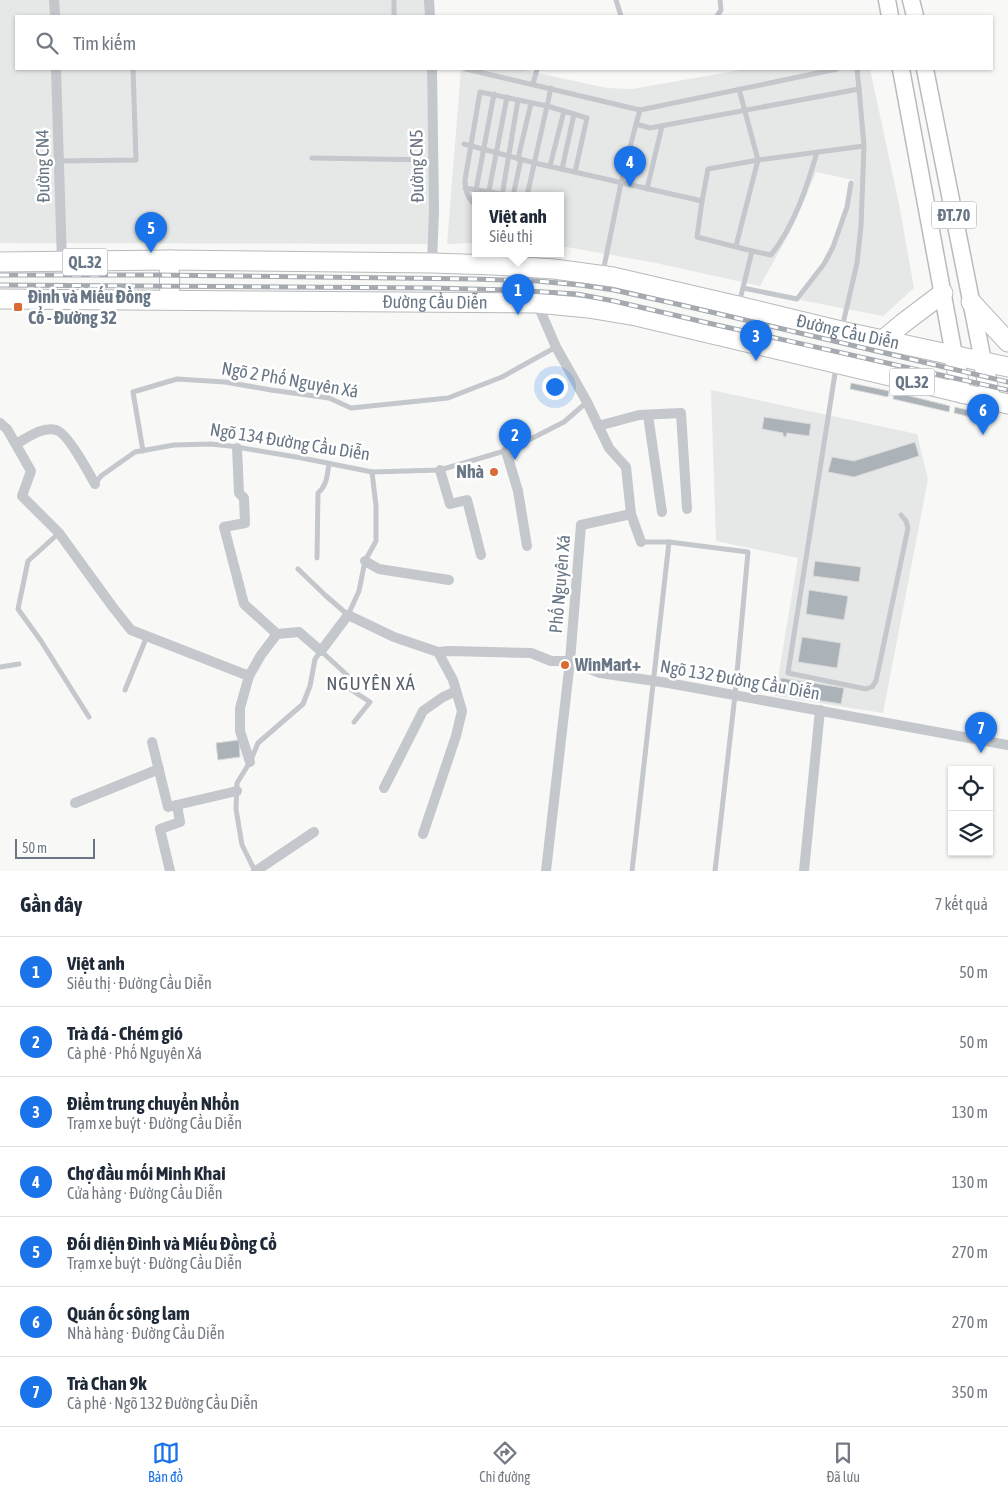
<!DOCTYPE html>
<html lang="vi">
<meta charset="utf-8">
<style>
:root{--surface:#fff;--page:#f6f6f7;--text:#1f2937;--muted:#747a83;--line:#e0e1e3;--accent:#1a73e8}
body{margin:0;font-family:"Asap Condensed",sans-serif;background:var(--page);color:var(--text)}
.controls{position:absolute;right:15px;bottom:15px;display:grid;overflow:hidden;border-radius:0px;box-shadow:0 1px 4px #0004}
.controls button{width:45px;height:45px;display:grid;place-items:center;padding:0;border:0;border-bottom:1px solid var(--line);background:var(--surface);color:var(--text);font:25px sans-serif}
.scale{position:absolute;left:15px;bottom:12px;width:80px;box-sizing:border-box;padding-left:5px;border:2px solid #697685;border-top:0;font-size:14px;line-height:18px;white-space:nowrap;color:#697685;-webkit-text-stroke:4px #fff;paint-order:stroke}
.you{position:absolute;left:554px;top:386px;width:18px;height:18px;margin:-12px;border:4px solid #fff;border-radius:50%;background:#1a73e8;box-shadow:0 0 0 8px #1a73e833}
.badge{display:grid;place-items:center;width:32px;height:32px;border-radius:50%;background:var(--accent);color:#fff;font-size:16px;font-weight:700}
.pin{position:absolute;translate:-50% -41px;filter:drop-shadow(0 1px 2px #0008)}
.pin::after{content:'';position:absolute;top:26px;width:18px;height:15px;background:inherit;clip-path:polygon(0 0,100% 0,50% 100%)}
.popup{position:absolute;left:472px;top:192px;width:92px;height:65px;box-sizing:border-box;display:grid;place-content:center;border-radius:0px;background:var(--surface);filter:drop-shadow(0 1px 4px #0005);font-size:16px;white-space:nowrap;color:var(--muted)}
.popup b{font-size:19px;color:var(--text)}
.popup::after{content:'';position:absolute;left:50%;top:100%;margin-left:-10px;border:10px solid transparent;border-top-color:var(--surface)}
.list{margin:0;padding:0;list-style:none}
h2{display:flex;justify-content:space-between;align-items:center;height:65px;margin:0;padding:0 20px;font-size:21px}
h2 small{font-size:16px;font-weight:400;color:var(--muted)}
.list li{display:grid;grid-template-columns:32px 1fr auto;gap:15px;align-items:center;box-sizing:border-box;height:70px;padding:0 20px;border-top:1px solid var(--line)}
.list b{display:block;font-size:19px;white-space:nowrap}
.list p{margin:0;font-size:16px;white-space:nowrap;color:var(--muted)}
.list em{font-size:16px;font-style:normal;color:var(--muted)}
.icon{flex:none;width:28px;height:28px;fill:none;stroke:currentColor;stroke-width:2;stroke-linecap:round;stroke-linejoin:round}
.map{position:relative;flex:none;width:1008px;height:871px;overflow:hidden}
.search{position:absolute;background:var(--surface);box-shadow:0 1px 4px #0004;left:15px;right:15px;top:15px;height:55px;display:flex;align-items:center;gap:12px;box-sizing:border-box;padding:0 18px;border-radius:0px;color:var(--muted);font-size:19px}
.sheet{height:555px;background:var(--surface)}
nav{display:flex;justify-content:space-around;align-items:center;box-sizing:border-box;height:70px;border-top:1px solid var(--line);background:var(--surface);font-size:14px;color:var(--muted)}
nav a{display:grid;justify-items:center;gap:2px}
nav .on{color:var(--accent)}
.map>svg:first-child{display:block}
.built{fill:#e6e7e7}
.building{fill:#abb2b8;stroke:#dadad8}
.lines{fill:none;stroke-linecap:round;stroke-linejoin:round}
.primary-casing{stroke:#b7bbbf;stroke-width:19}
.highway-casing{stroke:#b7babd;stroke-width:21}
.lane{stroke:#c4c7cb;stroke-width:5}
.street{stroke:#c4c7cb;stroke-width:10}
.primary{stroke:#fff;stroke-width:16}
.highway{stroke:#fff;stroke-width:19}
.rail-casing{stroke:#a5aab0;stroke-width:5}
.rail{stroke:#fff;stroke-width:3;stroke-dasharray:9;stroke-linecap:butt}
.poi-dot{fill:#d96a34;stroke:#fff;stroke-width:2}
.labels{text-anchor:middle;stroke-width:5;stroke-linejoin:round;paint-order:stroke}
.shield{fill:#fff;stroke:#969faa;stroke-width:1}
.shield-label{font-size:16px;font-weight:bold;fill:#697685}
.street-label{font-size:18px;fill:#697685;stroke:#fff}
.poi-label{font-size:18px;font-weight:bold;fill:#697685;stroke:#fff;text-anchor:start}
.neighbourhood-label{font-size:19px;letter-spacing:1px;fill:#56606a;stroke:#fff}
</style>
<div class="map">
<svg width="1008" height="871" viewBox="0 0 1008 871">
<rect width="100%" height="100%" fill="#f8f8f6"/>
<g class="built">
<path d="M0,0H425L426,16H16V69H427L430,244L0,243Z"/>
<path d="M461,69H519L607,88L632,89L746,69H870L899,204L914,288L883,316L800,300L828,261L837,243L851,195L854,180L816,172L804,201L791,230L760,286L656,263L561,246L560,196H476L475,243L447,244Z"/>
<path d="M711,390L917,434L928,479L883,713L775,696L798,558L716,541Z"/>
</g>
<g class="building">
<path d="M851,383L889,391L888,397L850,389Z"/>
<path d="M894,392L950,406L949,412L893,399Z"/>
<path d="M955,407L993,416L991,422L954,413Z"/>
<path d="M764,417L811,424L809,436L787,433L786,437L783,436V433L762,429Z"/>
<path d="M915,442L919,456L854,477L828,472L832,457L854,461Z"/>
<path d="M815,561L861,567L859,582L813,576Z"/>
<path d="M809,590L848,596L844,620L806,614Z"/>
<path d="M802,637L841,643L837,668L798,662Z"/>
<path d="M781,678L844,688L841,704L779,694Z"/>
<path d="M239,740L240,757L218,760L216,743Z"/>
</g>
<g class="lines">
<g class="primary-casing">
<g id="primary">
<path d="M887,0L890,16"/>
<path d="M911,0L915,16"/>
<path d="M901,69L954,355"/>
<path d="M925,69L983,361"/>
</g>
</g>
<g class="highway-casing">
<g id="highway">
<path d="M169,260L170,300"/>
<path id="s1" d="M0,262L169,260L432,263L494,265L554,269L613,277L738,306L841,331L1008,367"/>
<path id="s2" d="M0,299L537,303L588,308L636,316L1008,404"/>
<path d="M971,302L1008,342"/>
<path d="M883,340L902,324L943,293"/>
<path d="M954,355L961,393"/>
<path d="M983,361L991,400"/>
</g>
</g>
<g class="lane">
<path d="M394,0V16"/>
<path d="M616,0L621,16"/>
<path d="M717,16L721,10L720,0"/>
<path d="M466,69L640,110L636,124L650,128L859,89L864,146L861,226L857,263L842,328"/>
<path d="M857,69L859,89"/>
<path d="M533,84L537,69"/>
<path d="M640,110L837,69"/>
<path d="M464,144L535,163L702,201L708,169L758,160L864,146"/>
<path d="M312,158L433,160"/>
<path d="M518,159L531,103"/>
<path d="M59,161L136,160L133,69"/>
<path d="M550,166L564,111"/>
<path d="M562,169L574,114"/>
<path d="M465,188L514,196"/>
<path d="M647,189L662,126"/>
<path d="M476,190L494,94"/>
<path d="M488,196L507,97"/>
<path d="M502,196L518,100"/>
<path d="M513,196L521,159"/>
<path d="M527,196L551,88"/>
<path d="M702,201L697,237L752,251"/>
<path d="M476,205C467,199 465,190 465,180L480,92L547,106L587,118L575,172"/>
<path d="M736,246L758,160L739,89"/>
<path d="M603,272L621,183L636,124"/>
<path d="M743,288L797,299L824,264L833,247L847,207L851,183"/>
<path d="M739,304L752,251L771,255C794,226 807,187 817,152"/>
<path d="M836,367L788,673L866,689L872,687L876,681L908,528L906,521L901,515"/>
<path d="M143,451L133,392L177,379L225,382L271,390L329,398L351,408L448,398L502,377L556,347"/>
<path d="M95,484L101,476L135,452L174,445L210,444L230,446L302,458L372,472L440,470L511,449L564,422L587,402"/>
<path d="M59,533L28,561L18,609L41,641L89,717"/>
<path d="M641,542H669L748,552L735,695L715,871"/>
<path d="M317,558L318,493C327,485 327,476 329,464"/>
<path d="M298,569L325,595L348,615L359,591L365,561L376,541V506L372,472"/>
<path d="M0,667L19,664"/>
<path d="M125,690L147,636"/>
<path d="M255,871L242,845L236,809L237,783L250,762L258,743L303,704L310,686L315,659L321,651L347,675L342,684L370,702L354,722"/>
<path d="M632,871L669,542"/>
</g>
<g class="street">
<path d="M54,0L55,16"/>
<path d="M429,0L430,16"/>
<path d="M56,69L62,262"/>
<path d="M432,69L434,211L432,263"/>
<path d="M537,303L556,347L587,402L609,448L626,467L631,514L581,525L570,661L546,871"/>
<path d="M648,415L662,512"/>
<path d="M0,423L7,429L31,471L22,496L59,533L112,606L131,630L249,676"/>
<path d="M598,426L639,415L681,413L687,509"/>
<path d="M16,444C27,438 42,426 56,430C67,432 89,473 95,484"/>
<path d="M237,448L239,493L244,498L245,523L224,527L244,604L277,634"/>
<path d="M506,451L518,491L527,546"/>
<path d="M440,470L450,504L467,500L481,555"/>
<path d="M631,514L641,542"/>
<path d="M365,561L379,569L449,580"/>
<path d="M152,742L168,807L237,791"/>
<path d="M250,762L240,731V708L249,676L261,655L277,634L299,632L321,651L348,615L394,637L438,652L449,651L531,653L551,661H570L600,673L668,683L1008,745"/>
<path d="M384,788L423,711L443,697L456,691"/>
<path d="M75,803L159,769"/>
<path d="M423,834L456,736L462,711L453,680L438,652"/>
<path d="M170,871L160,829L180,822L177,805"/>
<path d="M256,871L314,832"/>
<path d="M804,871L820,710"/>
</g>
<use href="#primary" class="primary"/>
<use href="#highway" class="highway"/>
<g class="rail-casing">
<g id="rail">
<path d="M0,275H157L474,279L537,281L580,285L614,290L681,305L1008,382"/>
<path d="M0,285L432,288L511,290L577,294L614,301L708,323L1008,390"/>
</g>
</g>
<use href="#rail" class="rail"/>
</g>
<g class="poi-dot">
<rect x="13" y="302" width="10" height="10" rx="2.5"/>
<circle cx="494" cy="472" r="5"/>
<circle cx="565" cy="665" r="5"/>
</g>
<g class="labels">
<g class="shield">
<rect x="931.5" y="201.5" width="45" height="27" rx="4"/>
<rect x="62.5" y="248.5" width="45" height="27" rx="4"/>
<rect x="889.5" y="368.5" width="45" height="27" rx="4"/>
</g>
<g class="shield-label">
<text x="954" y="221">ĐT.70</text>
<text x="85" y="268">QL.32</text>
<text x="912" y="388">QL.32</text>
</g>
<g class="street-label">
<text transform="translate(43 166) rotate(-91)" y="6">Đường CN4</text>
<text transform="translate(417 166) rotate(-91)" y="6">Đường CN5</text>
<text dy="6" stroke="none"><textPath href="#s2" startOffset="435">Đường Cầu Diễn</textPath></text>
<text dy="6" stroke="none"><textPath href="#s1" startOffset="855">Đường Cầu Diễn</textPath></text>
<text transform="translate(290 380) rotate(10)" y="6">Ngõ 2 Phố Nguyên Xá</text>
<text transform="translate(290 442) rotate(9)" y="6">Ngõ 134 Đường Cầu Diễn</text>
<text transform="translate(560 584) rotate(-85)" y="6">Phố Nguyên Xá</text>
<text transform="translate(740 680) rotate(10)" y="6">Ngõ 132 Đường Cầu Diễn</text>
</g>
<g class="poi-label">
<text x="28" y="303">Đình và Miếu Đồng<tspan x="28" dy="21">Cổ - Đường 32</tspan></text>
<text x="484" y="478" text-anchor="end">Nhà</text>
<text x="575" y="671">WinMart+</text>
</g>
<g class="neighbourhood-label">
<text x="371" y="690">NGUYÊN XÁ</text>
</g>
</g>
</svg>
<div class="controls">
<button><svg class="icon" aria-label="locate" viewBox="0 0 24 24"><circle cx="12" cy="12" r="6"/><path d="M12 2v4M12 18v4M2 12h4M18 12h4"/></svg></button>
<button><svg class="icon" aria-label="layers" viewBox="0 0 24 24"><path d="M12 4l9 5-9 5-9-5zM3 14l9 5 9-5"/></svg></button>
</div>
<div class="scale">50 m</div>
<div class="you"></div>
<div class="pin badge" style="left:518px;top:315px">1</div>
<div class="popup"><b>Việt anh</b>Siêu thị</div>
<div class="pin badge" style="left:515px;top:460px">2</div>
<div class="pin badge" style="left:756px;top:361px">3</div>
<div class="pin badge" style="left:630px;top:187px">4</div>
<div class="pin badge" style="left:151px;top:253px">5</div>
<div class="pin badge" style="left:983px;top:435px">6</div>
<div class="pin badge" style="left:981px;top:753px">7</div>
<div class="search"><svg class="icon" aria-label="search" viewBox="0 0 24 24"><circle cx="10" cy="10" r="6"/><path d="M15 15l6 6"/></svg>Tìm kiếm</div>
</div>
<section class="sheet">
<h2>Gần đây<small>7 kết quả</small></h2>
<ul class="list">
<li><span class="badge">1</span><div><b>Việt anh</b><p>Siêu thị · Đường Cầu Diễn</p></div><em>50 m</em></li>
<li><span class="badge">2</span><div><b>Trà đá - Chém gió</b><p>Cà phê · Phố Nguyên Xá</p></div><em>50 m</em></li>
<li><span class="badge">3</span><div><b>Điểm trung chuyển Nhổn</b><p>Trạm xe buýt · Đường Cầu Diễn</p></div><em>130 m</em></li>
<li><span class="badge">4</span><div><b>Chợ đầu mối Minh Khai</b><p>Cửa hàng · Đường Cầu Diễn</p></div><em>130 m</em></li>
<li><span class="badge">5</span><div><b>Đối diện Đình và Miếu Đồng Cổ</b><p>Trạm xe buýt · Đường Cầu Diễn</p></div><em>270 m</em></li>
<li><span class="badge">6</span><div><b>Quán ốc sông lam</b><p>Nhà hàng · Đường Cầu Diễn</p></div><em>270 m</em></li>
<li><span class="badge">7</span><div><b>Trà Chan 9k</b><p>Cà phê · Ngõ 132 Đường Cầu Diễn</p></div><em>350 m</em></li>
</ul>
</section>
<nav>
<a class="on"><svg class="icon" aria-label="map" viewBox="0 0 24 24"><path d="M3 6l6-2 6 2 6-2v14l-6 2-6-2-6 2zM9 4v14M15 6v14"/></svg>Bản đồ</a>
<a><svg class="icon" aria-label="directions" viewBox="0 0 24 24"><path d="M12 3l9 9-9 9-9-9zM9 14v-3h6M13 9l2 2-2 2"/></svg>Chỉ đường</a>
<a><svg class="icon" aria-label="saved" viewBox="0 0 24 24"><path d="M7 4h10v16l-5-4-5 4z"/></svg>Đã lưu</a>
</nav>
